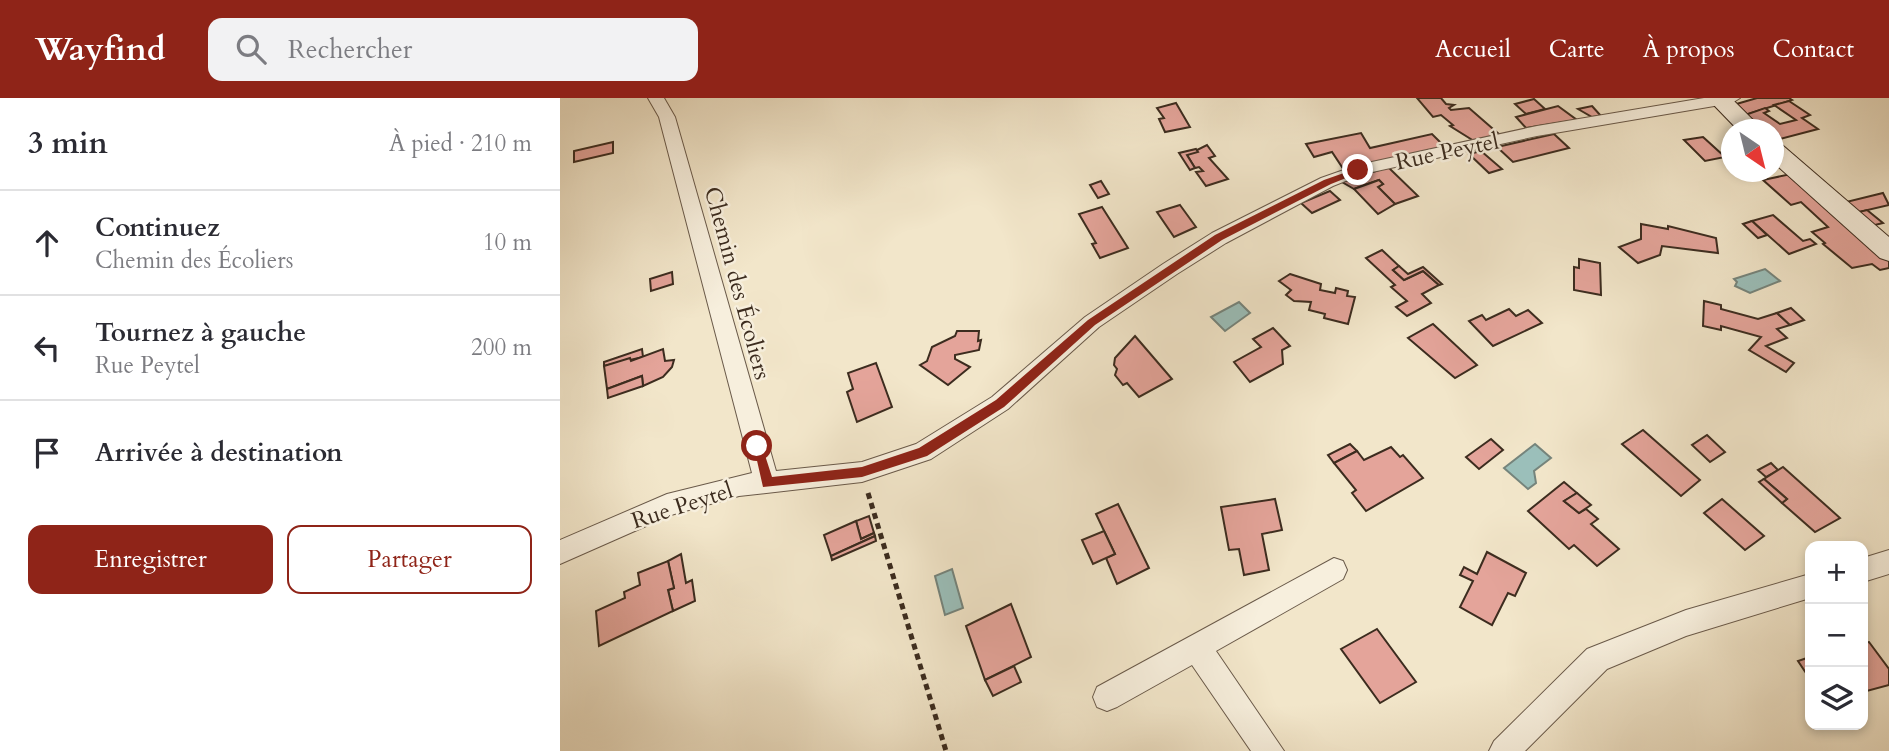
<!DOCTYPE html>
<html lang="fr">
<meta charset="utf-8">
<style>
:root{--surface:#fff;--page:#f2f2f3;--text:#2b2b33;--muted:#7c7c81;--line:#e1e1e2;--accent:#8f2418}
body{margin:0;font-family:Cardo,serif;background:var(--page);color:var(--text)}
.controls{position:absolute;right:21px;bottom:21px;display:grid;overflow:hidden;border-radius:14px;box-shadow:0 4px 10px #0003}
.controls button{width:63px;height:63px;display:grid;place-items:center;padding:0;border:0;border-bottom:2px solid var(--line);background:var(--surface);color:var(--text);font:35px sans-serif}
.compass{position:absolute;left:1161px;top:21px;width:63px;height:63px;border-radius:50%;background:var(--surface);box-shadow:0 4px 10px #0003;rotate:145deg}
.stop{position:absolute;width:21px;height:21px;margin:-16px;border:5px solid #8f2418;border-radius:50%;background:#fff}
.stop.end{background:#8f2418;border-color:#fff;box-shadow:0 2px 7px #0008}
.list{margin:0;padding:0;list-style:none}
h2{display:flex;justify-content:space-between;align-items:center;height:91px;margin:0;padding:0 28px;font-size:30px}
h2 small{font-size:23px;font-weight:400;color:var(--muted)}
.list li{display:grid;grid-template-columns:46px 1fr auto;gap:21px;align-items:center;box-sizing:border-box;height:105px;padding:0 28px;border-top:2px solid var(--line)}
.list b{display:block;font-size:26px;white-space:nowrap}
.list p{margin:0;font-size:23px;white-space:nowrap;color:var(--muted)}
.list em{font-size:23px;font-style:normal;color:var(--muted)}
.actions{display:flex;gap:14px;padding:21px 28px}
.actions a{flex:1;padding:16px 0;border:2px solid var(--accent);border-radius:14px;text-align:center;font-size:24px;color:var(--accent)}
.actions .main{background:var(--accent);color:#fff}
.icon{flex:none;width:38px;height:38px;fill:none;stroke:currentColor;stroke-width:2;stroke-linecap:round;stroke-linejoin:round}
.map{position:relative;flex:none;width:1329px;height:653px;overflow:hidden}
header{display:flex;align-items:center;gap:42px;box-sizing:border-box;height:98px;padding:0 35px;background:var(--accent);color:#fff}
header strong{font-size:33px}
nav{display:flex;gap:38px;margin-inline-start:auto;font-size:24px}
.search{width:490px;height:63px;background:var(--page);display:flex;align-items:center;gap:18px;box-sizing:border-box;padding:0 24px;border-radius:14px;color:var(--muted);font-size:26px}
main{display:flex}
aside{flex:1;background:var(--surface)}
.map>svg:first-child{display:block}
.water{fill:#9bbfba;stroke:#75847c;stroke-width:2}
.building{fill:#e4a49a;stroke:#3c2c1f;stroke-width:2}
.lines{fill:none;stroke-linecap:round;stroke-linejoin:round}
.minor-casing{stroke:#6a5a4a;stroke-width:2}
.secondary-casing{stroke:#3c2c1f;stroke-width:2}
.path{stroke:#3c2c1f;stroke-width:5;stroke-dasharray:6 4.5;stroke-linecap:butt}
.minor{fill:#f7efdd;fill-rule:evenodd}
.secondary{fill:#f7efdd;fill-rule:evenodd}
.route{fill:#8f2418}
.labels{text-anchor:middle;stroke-width:5;stroke-linejoin:round;paint-order:stroke}
.street-label{font-size:23px;fill:#3c2c1f;stroke:#f7efdd}
</style>
<header>
<strong>Wayfind</strong>
<div class="search"><svg class="icon" aria-label="search" viewBox="0 0 24 24"><circle cx="10" cy="10" r="6"/><path d="M15 15l6 6"/></svg>Rechercher</div>
<nav><a>Accueil</a><a>Carte</a><a>À propos</a><a>Contact</a></nav>
</header>
<main>
<aside>
<h2>3 min<small>À pied · 210 m</small></h2>
<ul class="list">
<li><svg class="icon" aria-label="ahead" viewBox="0 0 24 24"><path d="M12 20V5M6 11l6-6 6 6"/></svg><div><b>Continuez</b><p>Chemin des Écoliers</p></div><em>10 m</em></li>
<li><svg class="icon" aria-label="left" viewBox="0 0 24 24"><path d="M17 20v-9H6M10 6l-5 5 5 5"/></svg><div><b>Tournez à gauche</b><p>Rue Peytel</p></div><em>200 m</em></li>
<li><svg class="icon" aria-label="arrive" viewBox="0 0 24 24"><path d="M6 21V4h12l-3 4 3 4H6"/></svg><div><b>Arrivée à destination</b></div></li>
</ul>
<div class="actions"><a class="main">Enregistrer</a><a>Partager</a></div>
</aside>
<div class="map">
<svg width="1329" height="653" viewBox="0 0 1329 653">
<rect width="100%" height="100%" fill="#f2e6ca"/>
<filter id="stains"><feTurbulence type="fractalNoise" baseFrequency=".00286" numOctaves="4"/><feColorMatrix values="0 0 0 0 .2 0 0 0 0 .09 0 0 0 0 .02 0 0 0 .5 -.17"/></filter>
<radialGradient id="worn" r=".72"><stop offset=".6" stop-color="#630" stop-opacity="0"/><stop offset="1" stop-color="#630" stop-opacity=".3"/></radialGradient>
<g class="water">
<path d="M1205,171L1220,183L1190,195L1175,188L1177,184L1174,181Z"/>
<path d="M679,204L690,215L665,233L651,219Z"/>
<path d="M975,346L991,360L974,373L976,385L968,391L944,370Z"/>
<path d="M392,471L403,510L385,517L375,478Z"/>
</g>
<g class="building">
<path d="M857,0H881L886,6L894,7L889,10L891,12L909,10L940,37L914,43L890,28L893,27L881,17L873,19Z"/>
<path d="M1197,0H1229L1232,2L1185,17L1173,7Z"/>
<path d="M974,1L985,11L966,16L955,6Z"/>
<path d="M1229,3L1250,17L1242,20L1258,31L1216,42L1213,32H1203L1185,17L1205,10L1209,13L1204,15L1220,26L1236,22L1214,7Z"/>
<path d="M616,5L630,29L605,34L599,21L604,20L597,10Z"/>
<path d="M998,8L1017,22L966,30L956,19Z"/>
<path d="M1032,8L1041,18L1032,19L1018,11Z"/>
<path d="M801,35L810,50L872,36L881,45L878,51L784,72L772,54L754,59L746,46Z"/>
<path d="M994,36L1009,50L953,64L937,49Z"/>
<path d="M1143,39L1165,59L1145,63L1124,42Z"/>
<path d="M53,44V55L14,64V53Z"/>
<path d="M647,47L655,58L649,60L668,81L646,88L636,74L643,73L639,69L635,70L627,57Z"/>
<path d="M636,51L638,54L627,57L635,70L630,72L619,55Z"/>
<path d="M921,53L942,71L929,75L909,56Z"/>
<path d="M828,69L858,98L835,106L818,89L823,86L819,82L794,91L782,84Z"/>
<path d="M1231,76L1329,162V170L1320,172L1312,166L1292,170L1263,146L1265,145L1252,134L1268,129L1241,104L1231,107L1203,82Z"/>
<path d="M819,82L823,86L818,89L835,106L818,116L794,91Z"/>
<path d="M541,83L549,96L538,100L530,87Z"/>
<path d="M770,93L780,102L752,115L741,105Z"/>
<path d="M1323,95L1329,107L1295,115L1286,104Z"/>
<path d="M620,107L636,129L614,139L597,114Z"/>
<path d="M542,109L568,150L540,160L532,146L536,145L519,116Z"/>
<path d="M1307,112L1323,125L1311,128L1295,115Z"/>
<path d="M1213,117L1243,143L1250,141L1256,146L1229,156L1192,123Z"/>
<path d="M1192,123L1207,137L1198,140L1183,126Z"/>
<path d="M1081,126L1108,131V128L1156,140L1158,155L1102,148L1100,157L1078,165L1059,149L1081,141Z"/>
<path d="M822,152L839,168L833,172L844,182L863,173L879,187L862,196L871,205L847,218L836,209L847,203L831,189L835,187L806,160Z"/>
<path d="M1019,161L1040,165L1041,197L1014,192V169L1019,170Z"/>
<path d="M839,168L848,176L863,169L882,186L879,187L863,173L844,182L833,172Z"/>
<path d="M112,174L113,186L91,193L90,181Z"/>
<path d="M730,176L761,186L760,192L775,195L776,190L788,193L787,198L795,199L788,226L764,220L765,216L749,212L751,204L734,203L726,197L731,192L719,183Z"/>
<path d="M1144,203L1161,207V211L1198,221L1217,215L1230,227L1217,231L1227,240L1206,248L1234,265L1226,274L1189,252L1201,239L1161,228V232L1143,228Z"/>
<path d="M1231,210L1244,222L1230,227L1217,215Z"/>
<path d="M949,211L956,218L968,212L982,225L933,248L909,223L922,217L926,222Z"/>
<path d="M873,226L917,267L895,280L848,240Z"/>
<path d="M713,230L730,248L722,252L723,266L690,284L674,264L701,249L693,241Z"/>
<path d="M397,233H419L418,243L421,242L419,252L395,257V261L410,269L388,287L360,267L367,263L372,249L395,238Z"/>
<path d="M575,238L612,281L579,299L567,285L563,287L555,277L557,271L554,267L555,260Z"/>
<path d="M82,251L83,259L44,268V264Z"/>
<path d="M103,251L105,263L114,262L112,269L103,279L83,288L82,278L47,291L44,268L70,260L71,263Z"/>
<path d="M316,265L332,309L297,324L287,294L293,291L288,275Z"/>
<path d="M82,278L83,288L48,300L47,291Z"/>
<path d="M1083,332L1140,382L1121,398L1062,346Z"/>
<path d="M1147,337L1165,354L1150,364L1132,347Z"/>
<path d="M931,341L943,352L919,371L906,359Z"/>
<path d="M790,346L797,353L774,365L768,357Z"/>
<path d="M831,349L840,359L843,357L863,380L806,413L792,395L796,392L774,365L797,353L804,362Z"/>
<path d="M1211,365L1218,372L1206,379L1198,372Z"/>
<path d="M1223,369L1280,420L1255,434L1222,405L1227,401L1204,381Z"/>
<path d="M1204,381L1227,401L1222,405L1199,384Z"/>
<path d="M1004,384L1017,395L1004,403L1019,415L1026,411L1038,421L1031,426L1059,451L1037,468L1014,447L1009,451L968,413Z"/>
<path d="M1017,395L1031,407L1019,415L1004,403Z"/>
<path d="M715,401L722,432L702,436L709,472L684,477L679,451L669,452L661,409Z"/>
<path d="M1162,401L1204,438L1185,452L1144,415Z"/>
<path d="M558,406L589,470L557,486L546,460L555,456L536,416Z"/>
<path d="M309,418L314,435L301,441L296,423Z"/>
<path d="M296,423L301,441L314,435L315,438L271,458L264,437Z"/>
<path d="M544,433L555,456L533,466L522,442Z"/>
<path d="M315,438L316,443L272,462L271,458Z"/>
<path d="M927,454L966,475L955,498L948,495L932,527L900,509L913,483L900,477L904,469L917,476Z"/>
<path d="M121,456L126,485L132,482L135,503L113,513L108,492L114,490L108,463Z"/>
<path d="M108,463L114,490L108,492L113,513L39,548L36,513L65,500L64,494L80,487L78,475Z"/>
<path d="M451,506L471,559L425,582L406,528Z"/>
<path d="M817,531L856,584L820,605L781,551Z"/>
<path d="M1309,544L1329,571V587L1303,594V545Z"/>
<path d="M1250,559V581L1238,563Z"/>
<path d="M454,568L461,584L433,598L425,582Z"/>
</g>
<g class="lines">
<g class="minor-casing">
<g id="minor">
<path d="M88,0H104L115,19L216,373L302,364L356,346L432,299L525,219L603,166L652,135L761,80L798,67L977,28L1144,0H1180L1172,5L977,38L803,76L773,88L666,145L617,176L539,229L448,311L371,361L302,384L179,398L111,417L0,466V442L107,396L192,375L99,19Z"/>
<path d="M1329,452V476L1303,484V460Z"/>
<path d="M774,460L783,463L787,472L783,481L656,553L724,653H691L632,567L557,609L547,613L537,609L533,599L537,589Z"/>
<path d="M1250,476V500L1126,538L1047,571L965,653H929L934,643L1027,551L1126,512Z"/>
</g>
</g>
<g class="secondary-casing">
<g id="secondary">
<path d="M1147,0H1171L1203,32H1178Z"/>
<path d="M1213,44L1221,46L1329,139V163L1320,160L1213,64Z"/>
</g>
</g>
<path class="path" d="M308,395L386,653"/>
<use href="#minor" class="minor"/>
<use href="#secondary" class="secondary"/>
</g>
<path class="route" d="M798,70L801,74L771,86L662,142L535,227L444,309L367,358L302,379L203,389L193,345H201L212,379L302,369L359,350L436,302L528,222L655,137L764,82Z"/>
<g class="labels">
<g class="street-label">
<text transform="translate(887 53) rotate(-12)" y="8">Rue Peytel</text>
<text transform="translate(178 185) rotate(75)" y="8">Chemin des Écoliers</text>
<text transform="translate(122 407) rotate(-18)" y="8">Rue Peytel</text>
</g>
</g>
<rect width="100%" height="100%" filter="url(#stains)"/>
<rect width="100%" height="100%" fill="url(#worn)"/>
</svg>
<div class="controls">
<button>+</button>
<button>−</button>
<button><svg class="icon" aria-label="layers" viewBox="0 0 24 24"><path d="M12 4l9 5-9 5-9-5zM3 14l9 5 9-5"/></svg></button>
</div>
<svg class="compass" viewBox="-18 -18 36 36"><path d="M0-13l5 13h-10z" fill="#e53935"/><path d="M0 13l5-13h-10z" fill="#7c7c81"/></svg>
<div class="stop" style="left:197px;top:348px"></div>
<div class="stop end" style="left:798px;top:72px"></div>
</div>
</main>
